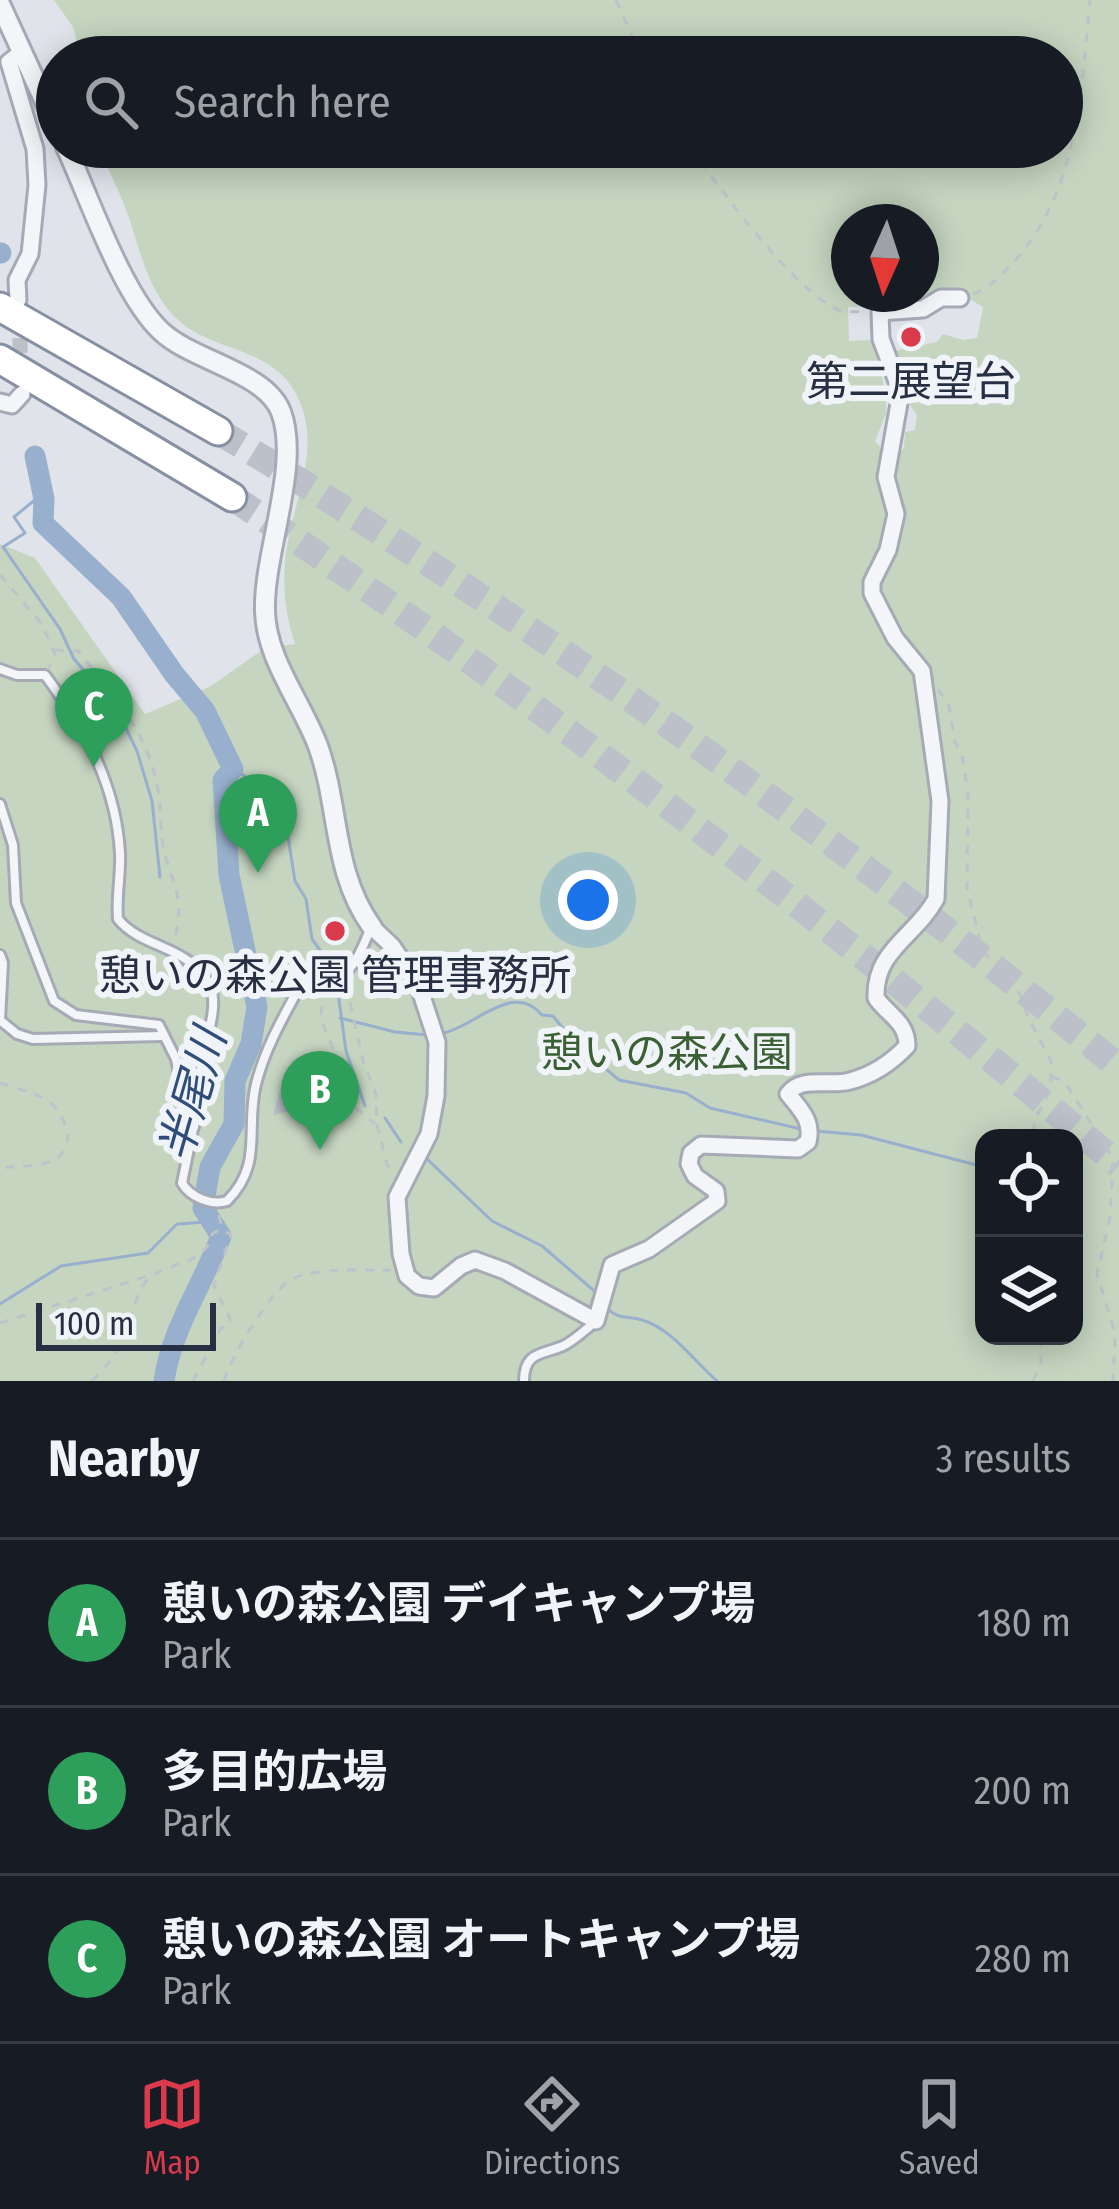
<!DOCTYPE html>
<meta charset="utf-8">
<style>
:root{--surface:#171b24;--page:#242831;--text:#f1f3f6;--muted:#9ea1a6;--line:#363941;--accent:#d93b4d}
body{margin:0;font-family:"Fira Sans Condensed","Noto Sans JP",sans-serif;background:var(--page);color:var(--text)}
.controls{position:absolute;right:36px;bottom:36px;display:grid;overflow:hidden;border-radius:24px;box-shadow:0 6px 30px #0003}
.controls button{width:108px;height:108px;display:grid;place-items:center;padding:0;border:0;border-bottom:3px solid var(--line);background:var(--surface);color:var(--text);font:60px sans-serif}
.compass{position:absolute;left:831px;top:204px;width:108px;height:108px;border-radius:50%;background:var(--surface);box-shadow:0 6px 30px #0003;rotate:183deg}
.scale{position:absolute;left:36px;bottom:30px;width:180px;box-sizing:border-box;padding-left:12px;border:6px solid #273043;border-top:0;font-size:33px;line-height:42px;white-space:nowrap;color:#273043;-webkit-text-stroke:9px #f0f3f7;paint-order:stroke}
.you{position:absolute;left:588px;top:900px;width:42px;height:42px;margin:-30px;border:9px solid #fff;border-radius:50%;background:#1a73e8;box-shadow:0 0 0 18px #1a73e833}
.badge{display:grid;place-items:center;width:78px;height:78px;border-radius:50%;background:var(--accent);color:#fff;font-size:39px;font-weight:700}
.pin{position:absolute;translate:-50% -99px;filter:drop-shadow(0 3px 6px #0008)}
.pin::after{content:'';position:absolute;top:63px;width:42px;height:36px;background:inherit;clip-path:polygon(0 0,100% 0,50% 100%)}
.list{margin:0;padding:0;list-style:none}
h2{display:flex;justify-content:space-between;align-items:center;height:156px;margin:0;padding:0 48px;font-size:51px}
h2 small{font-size:39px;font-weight:400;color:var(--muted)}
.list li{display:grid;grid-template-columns:78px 1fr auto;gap:36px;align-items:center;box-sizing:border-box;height:168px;padding:0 48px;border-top:3px solid var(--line)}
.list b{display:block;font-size:45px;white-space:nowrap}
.list p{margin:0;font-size:39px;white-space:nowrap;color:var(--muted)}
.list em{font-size:39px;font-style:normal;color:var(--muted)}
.icon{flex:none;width:66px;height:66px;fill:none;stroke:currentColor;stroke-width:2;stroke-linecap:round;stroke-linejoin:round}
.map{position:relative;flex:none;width:1119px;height:1381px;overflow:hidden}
.search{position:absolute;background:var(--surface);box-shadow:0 6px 30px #0003;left:36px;right:36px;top:36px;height:132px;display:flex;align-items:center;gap:30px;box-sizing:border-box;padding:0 42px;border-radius:66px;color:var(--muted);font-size:45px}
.sheet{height:660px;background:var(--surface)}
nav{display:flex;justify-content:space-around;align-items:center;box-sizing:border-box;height:168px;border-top:3px solid var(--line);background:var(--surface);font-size:33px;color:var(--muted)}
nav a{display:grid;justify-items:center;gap:6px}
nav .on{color:var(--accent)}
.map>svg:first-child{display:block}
.green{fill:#c5d5c0;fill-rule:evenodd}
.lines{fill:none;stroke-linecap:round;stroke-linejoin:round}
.stream{stroke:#98b0cd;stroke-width:3}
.river{stroke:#98b0cd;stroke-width:21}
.building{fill:#babfcb}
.minor-tunnel{stroke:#bbc0c9;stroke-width:15;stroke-dasharray:15 8;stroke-linecap:butt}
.motorway-tunnel{stroke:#bbc0c9;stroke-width:27;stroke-dasharray:27 14;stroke-linecap:butt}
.service-casing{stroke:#a5aab5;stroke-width:14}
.minor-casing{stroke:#a5aab5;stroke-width:21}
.tertiary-casing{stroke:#a5aab5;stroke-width:24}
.motorway-casing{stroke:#8690a2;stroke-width:33}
.path{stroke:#bec2c9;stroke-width:3;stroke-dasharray:9 9;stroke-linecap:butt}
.service{stroke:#f3f5f8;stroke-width:8}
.minor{stroke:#f3f5f8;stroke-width:15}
.tertiary{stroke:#f3f5f8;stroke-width:18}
.motorway{stroke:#fff;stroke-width:27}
.poi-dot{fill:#d93b4d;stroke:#f0f3f7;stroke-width:4.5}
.labels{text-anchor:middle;stroke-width:12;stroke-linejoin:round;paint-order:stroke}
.poi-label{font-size:42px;fill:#273043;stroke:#f0f3f7}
.park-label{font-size:42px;fill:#3a6033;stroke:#f0f3f7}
.water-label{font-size:45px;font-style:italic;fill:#2e4d7b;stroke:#f0f3f7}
</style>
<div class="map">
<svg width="1119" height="1381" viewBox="0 0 1119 1381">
<rect width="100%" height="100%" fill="#e0e4ea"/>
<path class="green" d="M54,0H1119V1381H0V544L35,558L145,714L211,686L265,648L295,644C285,613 282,587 286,553C293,499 325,446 295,392C268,344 208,353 173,315C147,287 140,250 128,215C120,192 108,169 98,147H1062V57H81L73,27ZM849,222H921V294H849ZM961,294L983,307L977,338L964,340L943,334L937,342L895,351C905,371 902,399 917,415L915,430L905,432L904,448L892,461L875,441L886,414V396L874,340L849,341L848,307L924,305ZM984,1138H1074V1336H984Z"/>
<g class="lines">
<g class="stream">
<path d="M41,486L36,499L14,517L25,533L3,547L60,629L74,659L116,708L137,751L152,801L160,877"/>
<path d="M233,769L245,776L251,804L285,818L295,881L306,899L312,939L335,971L346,1051L365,1106"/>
<path d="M340,1018L395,1032L428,1035"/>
<path d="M443,1033C475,1027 513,980 542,1015L553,1016L575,1043L619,1080L686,1093L710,1108L801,1129"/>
<path d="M385,1118L401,1142"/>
<path d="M816,1131L861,1135L984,1167"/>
<path d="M427,1159L492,1221L542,1246L599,1295"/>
<path d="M0,1304L61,1266L148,1253L177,1224L206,1222L207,1216"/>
<path d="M607,1308C620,1321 627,1315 642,1320C671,1328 695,1362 717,1381"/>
</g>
<g class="river">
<path d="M0,253H1"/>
<path d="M35,456L44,499L43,523L121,597L174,674L205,711L233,769L223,780L229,875L257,1007L251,1044L235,1081L234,1124L210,1167L203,1208L221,1236C202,1287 172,1327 164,1381"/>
</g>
</g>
<path class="building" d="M318,1081L337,1101L273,1115L281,1087Z"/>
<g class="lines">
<path class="minor-tunnel" d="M19,315L21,375"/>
<g class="motorway-tunnel">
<path d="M218,431C538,625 829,831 1119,1067"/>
<path d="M232,497C541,702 835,927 1119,1165"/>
</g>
<g class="service-casing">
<g id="service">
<path d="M0,669L17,675H45C85,729 116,784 120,853C121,875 116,897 118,919C135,940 162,944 184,958C226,984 213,1013 204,1051C198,1075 199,1102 194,1127"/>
<path d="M0,804L13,845L16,903L54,1001L76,1015L159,1025L176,1059L188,1121L193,1129L182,1183C190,1197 211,1206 227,1201C264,1164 245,1129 256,1084C265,1049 282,1019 299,988C310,980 314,982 327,981C353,977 361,950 370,930"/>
<path d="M0,955L3,963L0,1020L17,1034L33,1039L162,1036"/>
<path d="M524,1381C524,1352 541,1355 563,1346C575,1340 585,1330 595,1322"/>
</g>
</g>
<g class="minor-casing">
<g id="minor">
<path d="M18,300L17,280L30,254L37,185L35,149L9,62L22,52"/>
<path d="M0,402L12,405L22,394"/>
<path d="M372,927L392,946L418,984L437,1042L436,1096L429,1134L397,1197L401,1254L407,1276L419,1286L434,1288L461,1266L475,1260L505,1271L596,1321L612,1265L649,1249L717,1201L716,1191L695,1176L689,1164L691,1153L701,1145L798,1149L808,1142C813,1121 801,1110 788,1094C801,1075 830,1087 850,1081C873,1075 891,1063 907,1046C907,1022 889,1016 876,998C874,950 916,936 936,899L940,801L922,671L895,638L872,593V582L888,550L896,514L886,477L901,392L881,339L880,312L923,309L941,298H960"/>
</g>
</g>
<g class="tertiary-casing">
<g id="tertiary">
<path d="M0,4L57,128"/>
<path d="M66,147C89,197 123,297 162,332C193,361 266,372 281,412C301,465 263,554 265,611C266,659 301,701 318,746C340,807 332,872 372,927"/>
</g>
</g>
<g class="motorway-casing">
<g id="motorway">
<path d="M0,307L218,431"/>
<path d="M0,359L232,497"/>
</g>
</g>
<g class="path">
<path d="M616,0L641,57"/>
<path d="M690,147C721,190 791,287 838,310C845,313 858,311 866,312"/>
<path d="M973,294C990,288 998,278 1010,266C1078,195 1081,93 1090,0"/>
<path d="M0,575L42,624L55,655L49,667"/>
<path d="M55,650L78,651C111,691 147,732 157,785C162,806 159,829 164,850C173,890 185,893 175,939"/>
<path d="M938,689L949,706L955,742L963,759L968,795L967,887L981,945L987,956L1014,979L1028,1017L1051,1061V1090L1037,1115L1031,1138"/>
<path d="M346,985L363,1061L376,1094L377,1125L387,1165L393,1169"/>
<path d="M318,989L322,997L321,1019L357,1109L375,1124"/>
<path d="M1052,1077L1064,1081L1113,1158L1110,1218L1097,1274L1115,1333L1113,1381"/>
<path d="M0,1083C14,1088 33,1092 46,1100C67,1113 80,1152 49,1162C34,1167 16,1166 0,1168"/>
<path d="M0,1323L148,1276"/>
<path d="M92,1381C103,1370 114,1358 122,1343C132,1324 134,1287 153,1275C175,1261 206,1264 212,1234L222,1228L218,1211"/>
<path d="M193,1381L221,1328L228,1326L230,1319L214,1285L231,1235L223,1229"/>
<path d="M224,1381C231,1357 272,1287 294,1278C316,1268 366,1270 391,1270"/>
<path d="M1033,1381L1041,1363L1040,1336"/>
</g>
<use href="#service" class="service"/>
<use href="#minor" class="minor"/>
<use href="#tertiary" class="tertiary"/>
<use href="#motorway" class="motorway"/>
</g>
<g class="poi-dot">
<circle cx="911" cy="337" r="12"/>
<circle cx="335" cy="931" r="12"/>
</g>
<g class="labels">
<g class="poi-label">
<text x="911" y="396">第二展望台</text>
<text x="335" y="990">憩いの森公園 管理事務所</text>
</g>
<g class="park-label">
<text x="667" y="1067">憩いの森公園</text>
</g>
<g class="water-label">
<text transform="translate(192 1095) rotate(-74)" y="16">半尾川</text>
</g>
</g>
</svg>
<div class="controls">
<button><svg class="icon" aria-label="locate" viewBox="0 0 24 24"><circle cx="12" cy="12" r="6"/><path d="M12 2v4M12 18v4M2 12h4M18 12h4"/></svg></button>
<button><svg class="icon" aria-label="layers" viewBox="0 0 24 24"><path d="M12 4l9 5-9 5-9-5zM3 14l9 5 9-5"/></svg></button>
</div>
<svg class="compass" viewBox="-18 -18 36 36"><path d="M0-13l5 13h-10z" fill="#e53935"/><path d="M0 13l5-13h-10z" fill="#9ea1a6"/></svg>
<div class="scale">100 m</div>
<div class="you"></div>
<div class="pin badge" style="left:258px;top:873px;background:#2e9e5b">A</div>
<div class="pin badge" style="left:320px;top:1150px;background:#2e9e5b">B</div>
<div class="pin badge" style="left:94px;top:767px;background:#2e9e5b">C</div>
<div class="search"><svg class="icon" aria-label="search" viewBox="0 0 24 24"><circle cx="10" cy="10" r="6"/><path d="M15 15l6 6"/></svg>Search here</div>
</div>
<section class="sheet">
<h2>Nearby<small>3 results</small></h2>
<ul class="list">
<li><span class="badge" style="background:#2e9e5b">A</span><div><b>憩いの森公園 デイキャンプ場</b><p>Park</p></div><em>180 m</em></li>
<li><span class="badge" style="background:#2e9e5b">B</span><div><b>多目的広場</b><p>Park</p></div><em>200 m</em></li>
<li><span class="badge" style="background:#2e9e5b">C</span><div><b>憩いの森公園 オートキャンプ場</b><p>Park</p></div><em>280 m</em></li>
</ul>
</section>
<nav>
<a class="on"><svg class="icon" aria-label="map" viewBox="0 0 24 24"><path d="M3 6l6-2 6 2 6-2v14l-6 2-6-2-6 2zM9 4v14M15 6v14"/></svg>Map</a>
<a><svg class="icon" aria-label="directions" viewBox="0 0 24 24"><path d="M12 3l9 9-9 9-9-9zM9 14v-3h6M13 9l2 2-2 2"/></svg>Directions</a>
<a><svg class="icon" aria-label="saved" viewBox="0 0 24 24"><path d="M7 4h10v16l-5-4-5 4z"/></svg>Saved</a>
</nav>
